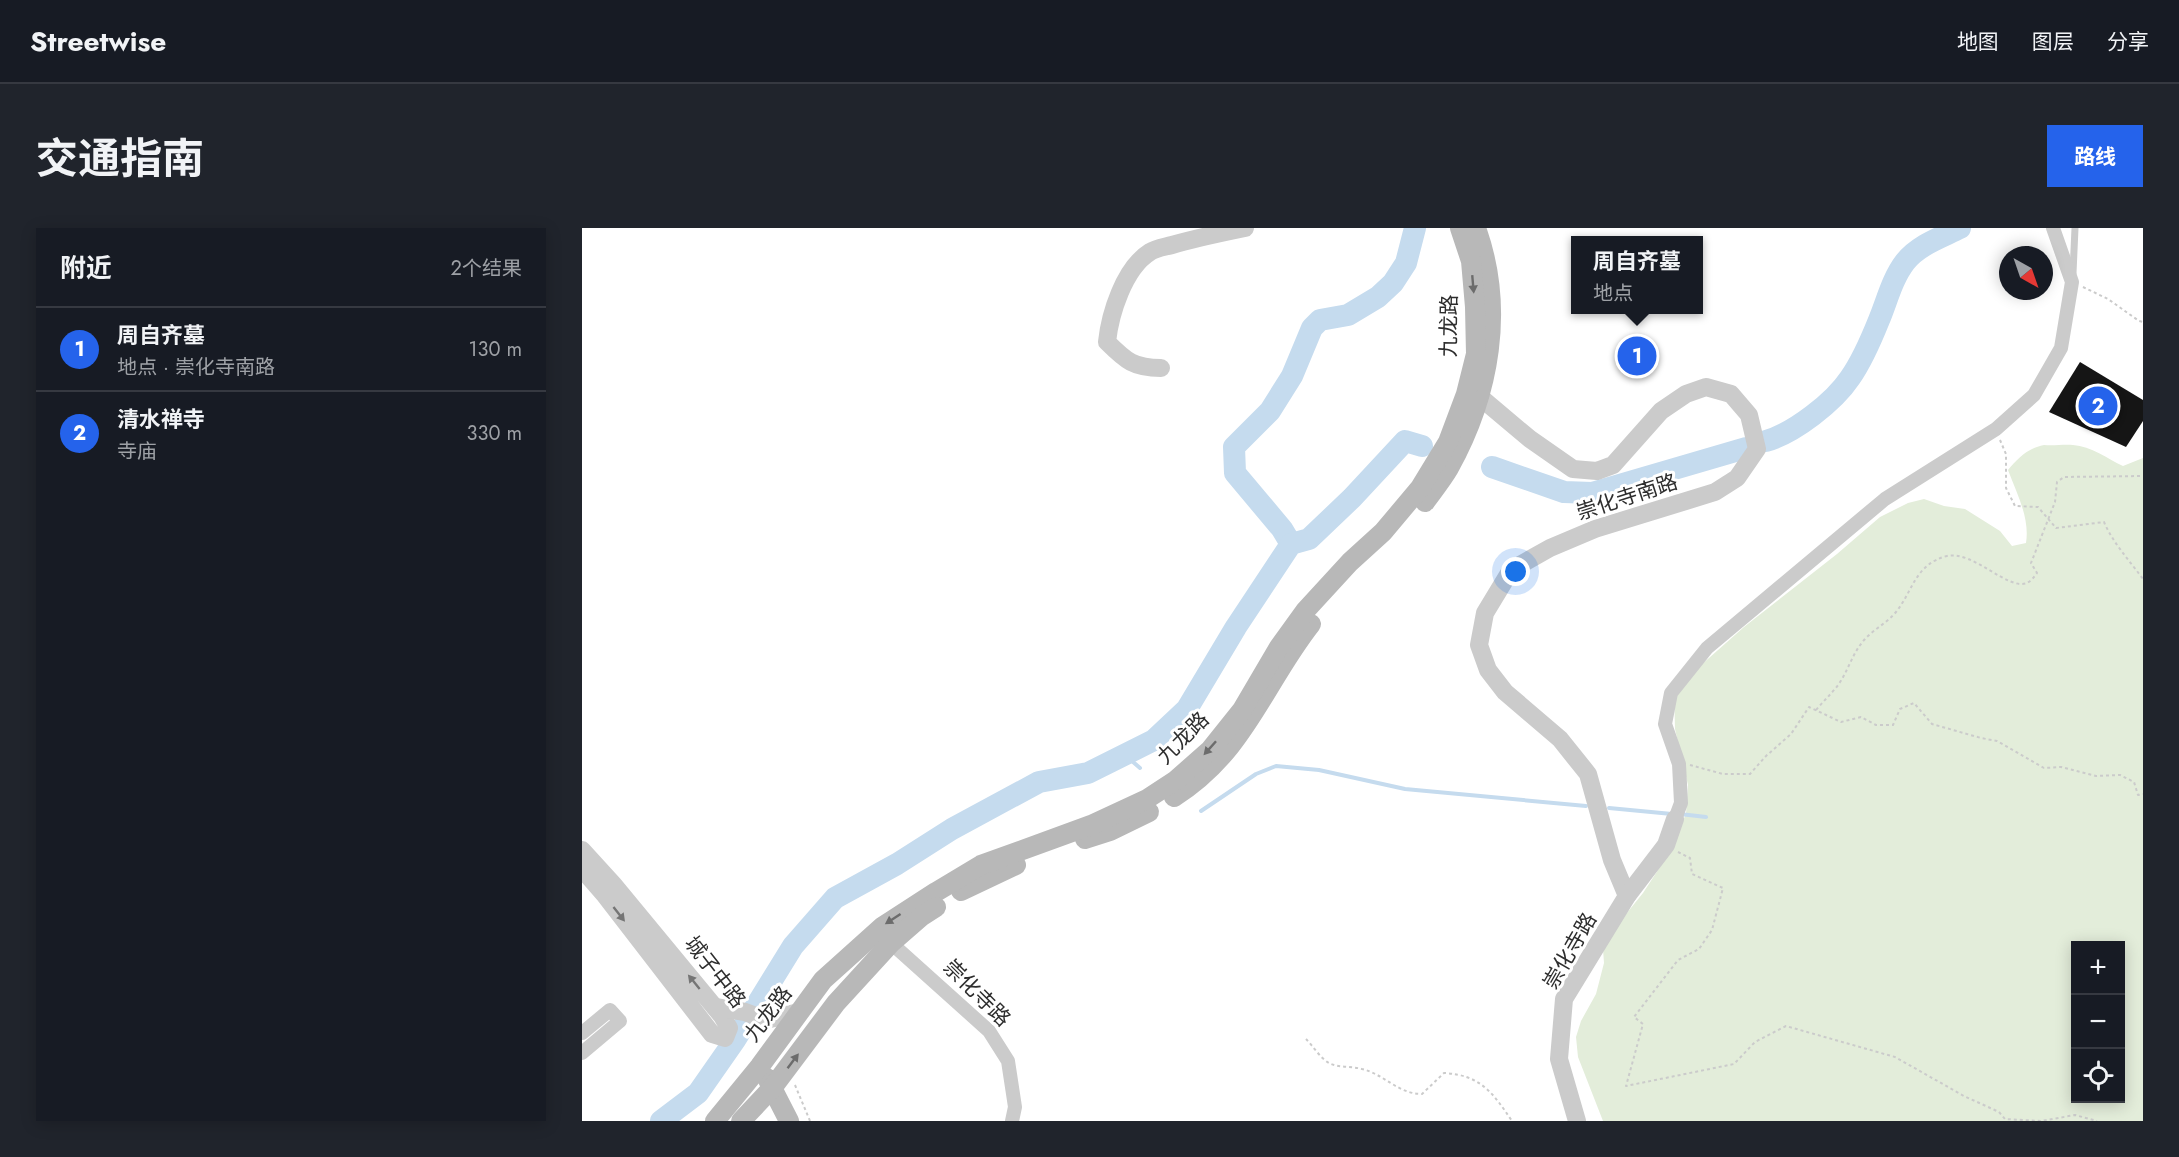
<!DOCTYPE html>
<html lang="zh">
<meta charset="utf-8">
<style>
:root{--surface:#171b24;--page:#20242c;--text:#f1f3f6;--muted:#9ea1a6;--line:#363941;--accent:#2563eb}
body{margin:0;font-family:Jost,"Noto Sans SC",sans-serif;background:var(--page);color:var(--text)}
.controls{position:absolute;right:18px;bottom:18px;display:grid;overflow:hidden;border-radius:0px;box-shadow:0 3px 15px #0003}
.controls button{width:54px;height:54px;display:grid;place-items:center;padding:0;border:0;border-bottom:2px solid var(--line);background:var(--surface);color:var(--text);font:30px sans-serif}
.compass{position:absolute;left:1417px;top:18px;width:54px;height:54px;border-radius:50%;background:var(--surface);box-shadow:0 3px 15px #0003;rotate:140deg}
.you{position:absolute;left:934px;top:344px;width:21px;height:21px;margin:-15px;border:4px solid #fff;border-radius:50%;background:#1a73e8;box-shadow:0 0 0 9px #1a73e833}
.badge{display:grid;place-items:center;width:39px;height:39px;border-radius:50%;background:var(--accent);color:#fff;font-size:20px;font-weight:700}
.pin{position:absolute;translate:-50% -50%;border:3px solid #fff;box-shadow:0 2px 6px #0006}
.popup{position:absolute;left:989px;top:8px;width:132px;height:78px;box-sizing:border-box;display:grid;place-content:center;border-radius:0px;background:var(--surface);filter:drop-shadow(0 2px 4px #0005);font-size:20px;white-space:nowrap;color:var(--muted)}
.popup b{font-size:22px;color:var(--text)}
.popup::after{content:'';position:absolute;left:50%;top:100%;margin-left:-12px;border:12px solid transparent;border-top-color:var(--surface)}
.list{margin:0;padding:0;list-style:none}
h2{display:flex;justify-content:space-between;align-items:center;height:78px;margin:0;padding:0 24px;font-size:26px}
h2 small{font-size:20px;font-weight:400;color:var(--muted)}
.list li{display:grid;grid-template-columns:39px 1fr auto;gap:18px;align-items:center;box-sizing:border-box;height:84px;padding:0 24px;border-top:2px solid var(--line)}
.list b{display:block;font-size:22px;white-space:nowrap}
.list p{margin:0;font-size:20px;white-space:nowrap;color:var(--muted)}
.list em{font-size:20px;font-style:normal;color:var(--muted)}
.icon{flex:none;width:33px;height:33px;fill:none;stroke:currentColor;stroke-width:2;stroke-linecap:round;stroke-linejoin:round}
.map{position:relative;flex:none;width:1561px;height:893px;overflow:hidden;border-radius:0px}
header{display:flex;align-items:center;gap:36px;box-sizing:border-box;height:84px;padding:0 30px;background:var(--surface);border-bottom:2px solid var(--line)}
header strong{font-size:28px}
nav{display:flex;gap:33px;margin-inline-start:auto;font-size:21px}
.intro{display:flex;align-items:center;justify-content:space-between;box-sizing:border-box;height:144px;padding:0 36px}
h1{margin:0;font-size:42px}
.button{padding:15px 27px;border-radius:0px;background:var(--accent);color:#fff;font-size:21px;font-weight:700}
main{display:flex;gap:36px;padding:0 36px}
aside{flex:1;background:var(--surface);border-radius:0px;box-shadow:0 3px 15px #0003}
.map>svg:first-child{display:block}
.green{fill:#e3edda;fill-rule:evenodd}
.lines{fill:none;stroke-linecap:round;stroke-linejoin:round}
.stream{stroke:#c5dbee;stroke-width:4}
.river{stroke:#c5dbee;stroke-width:22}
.building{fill:#151515}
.path{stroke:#cbcbcb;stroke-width:2;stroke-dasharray:3 3;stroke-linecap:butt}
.service{stroke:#cbcbcb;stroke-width:7}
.minor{stroke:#cbcbcb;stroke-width:14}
.tertiary{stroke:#cbcbcb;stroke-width:18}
.secondary{stroke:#b8b8b8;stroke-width:20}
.oneway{fill:#6c6c6c}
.oneway2{fill:#757575}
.labels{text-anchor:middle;stroke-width:6;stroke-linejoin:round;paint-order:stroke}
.street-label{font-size:21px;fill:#2e2e2e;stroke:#fff}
</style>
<header>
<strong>Streetwise</strong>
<nav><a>地图</a><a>图层</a><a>分享</a></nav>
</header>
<div class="intro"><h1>交通指南</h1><a class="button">路线</a></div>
<main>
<aside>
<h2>附近<small>2个结果</small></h2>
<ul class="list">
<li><span class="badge">1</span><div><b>周自齐墓</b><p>地点 · 崇化寺南路</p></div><em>130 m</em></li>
<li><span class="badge">2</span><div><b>清水禅寺</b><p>寺庙</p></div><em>330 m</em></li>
</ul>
</aside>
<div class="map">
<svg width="1561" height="893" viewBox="0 0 1561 893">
<rect width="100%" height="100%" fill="#fff"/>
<path class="green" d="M1462,217C1472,218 1482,216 1491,217C1509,218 1526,231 1541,238L1561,230V893H1021L996,829L994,809L999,793L1014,766L1022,735L1021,721L1036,696L1061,665L1080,636L1104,586L1106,557L1093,501L1092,461L1162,399L1255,326L1298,289L1326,275L1342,271L1362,278L1383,281L1418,303L1430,318L1444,315C1448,290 1435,266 1426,242C1436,230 1446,220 1462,217ZM1494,718H1538V870H1494Z"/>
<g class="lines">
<g class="stream">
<path d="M543,527L558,540"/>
<path d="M1027,580L1090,586"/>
<path d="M619,583L674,546L694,538L737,542L823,561L1004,578"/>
<path d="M1098,586L1124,589"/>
</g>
<g class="river">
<path d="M1184,213C1212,205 1252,174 1268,150C1280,133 1289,112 1297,92C1305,73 1310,51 1323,34C1336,17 1360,9 1378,0"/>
<path d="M910,239L982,264L1010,265L1164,220"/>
<path d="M709,316L700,301L653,245L652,219L688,183L710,148L730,100L738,92L766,87L796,69L811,55L824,35L833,0"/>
<path d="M79,893L116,865L153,812L211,718L253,670L315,636L370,601L457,554L506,545L572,512L605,481L654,399L709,316L727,311L770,270L823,213L840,218"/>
</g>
</g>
<path class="building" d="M1498,134L1561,172V193L1544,219L1467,184Z"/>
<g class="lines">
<g class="path">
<path d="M1501,59L1526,71L1557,93L1561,94"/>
<path d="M1418,212L1424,226V260L1433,278L1456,279L1474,300L1522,294C1531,315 1547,332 1561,351"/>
<path d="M1234,482C1243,471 1253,463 1260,451C1268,437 1272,423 1283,411C1292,401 1305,395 1314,384C1331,363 1333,336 1365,328C1391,322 1426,363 1445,355C1449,353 1452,349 1455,345L1449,335L1473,274L1475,254L1482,249L1561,248"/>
<path d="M1108,537L1141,546H1168L1184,528L1209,506L1227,479L1259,494L1279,489L1294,497H1311L1318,481L1332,475L1350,496L1399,510L1415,513L1462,540L1479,539L1514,548L1538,547L1552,554L1556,567L1561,566"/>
<path d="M1096,624L1108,630L1110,646L1141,660L1130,702L1117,721L1096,732L1052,789L1061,796L1044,858L1152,836L1173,814L1204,798L1313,829L1382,868L1417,884L1423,891L1459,893L1493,887L1515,893"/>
<path d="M724,811C731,818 739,831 747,835C757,840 769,838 780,841C802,846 816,866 840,866L862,845C899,847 911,865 930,893"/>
<path d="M213,857L228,893"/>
</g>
<path class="service" d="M1491,45L1493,0"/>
<g class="minor">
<path d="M1093,591L1099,575L1097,536L1083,496L1089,465L1125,420L1303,271L1414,201L1452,167L1479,120L1490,54L1471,0"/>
<path d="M309,715L407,803L426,833L433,879L430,893"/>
<path d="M0,805L28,782L38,793L0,825"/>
</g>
<g class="tertiary">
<path d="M579,140C552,140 544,133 525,114C528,86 542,40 568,24C574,20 583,19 590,17C614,10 639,5 663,0"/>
<path d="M898,169L948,211L991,241L1015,243L1031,237L1079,183L1104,166L1124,159L1149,166L1167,187L1175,221L1155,250L1133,264L1013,301L968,320L929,342L903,385L897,417L906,442L923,464L978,511L1006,546L1030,632L1045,668"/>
<path d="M0,622L31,656L140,788L147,800L143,810L130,806L22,666L0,641"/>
<path d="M133,779L163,784L184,792L217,784"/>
<path d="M995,893L977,831L982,771L1045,668L1084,617L1093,591"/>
</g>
<g class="secondary">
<path d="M843,274C851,263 860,252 867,240C908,166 923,80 894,0"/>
<path d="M592,569C663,524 681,457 729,396"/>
<path d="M503,611L528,603L567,584"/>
<path d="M379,663L434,637"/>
<path d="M185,850L207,893"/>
<path d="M133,893L178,838L241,752L300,699L354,664L399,637L509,597L565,571L594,552L628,522L660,482L697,419L723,383L768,334L801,304L838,260L866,214L884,166L894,126L893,79L889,33L878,0"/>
<path d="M159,893L191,859L254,775L309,715L340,688L354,679"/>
</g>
</g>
<defs><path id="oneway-solid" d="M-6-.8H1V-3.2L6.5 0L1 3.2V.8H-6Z" transform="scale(1.5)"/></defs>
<g class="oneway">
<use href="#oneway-solid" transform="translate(891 56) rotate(85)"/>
<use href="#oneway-solid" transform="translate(628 520) rotate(132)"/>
<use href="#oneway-solid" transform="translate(311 691) rotate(147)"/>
<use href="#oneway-solid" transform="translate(211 833) rotate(-53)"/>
</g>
<g class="oneway2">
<use href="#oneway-solid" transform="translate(37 686) rotate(52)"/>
<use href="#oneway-solid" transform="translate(112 754) rotate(-129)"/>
</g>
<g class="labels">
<g class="street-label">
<text transform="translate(867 98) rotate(-89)" y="7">九龙路</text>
<text transform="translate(1045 269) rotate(-18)" y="7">崇化寺南路</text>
<text transform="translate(601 510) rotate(-45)" y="7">九龙路</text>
<text transform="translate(988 723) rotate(-60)" y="7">崇化寺路</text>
<text transform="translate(133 744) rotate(52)" y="7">城子中路</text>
<text transform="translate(395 765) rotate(45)" y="7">崇化寺路</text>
<text transform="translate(186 786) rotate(-53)" y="7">九龙路</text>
</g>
</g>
</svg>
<div class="controls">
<button>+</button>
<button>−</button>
<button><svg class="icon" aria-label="locate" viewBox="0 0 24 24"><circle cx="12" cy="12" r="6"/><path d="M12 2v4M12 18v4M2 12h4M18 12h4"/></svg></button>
</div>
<svg class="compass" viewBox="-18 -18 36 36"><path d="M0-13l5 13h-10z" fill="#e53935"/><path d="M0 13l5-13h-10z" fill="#9ea1a6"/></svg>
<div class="you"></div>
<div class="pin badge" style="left:1055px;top:128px">1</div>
<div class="popup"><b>周自齐墓</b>地点</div>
<div class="pin badge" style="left:1516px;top:178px">2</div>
</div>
</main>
